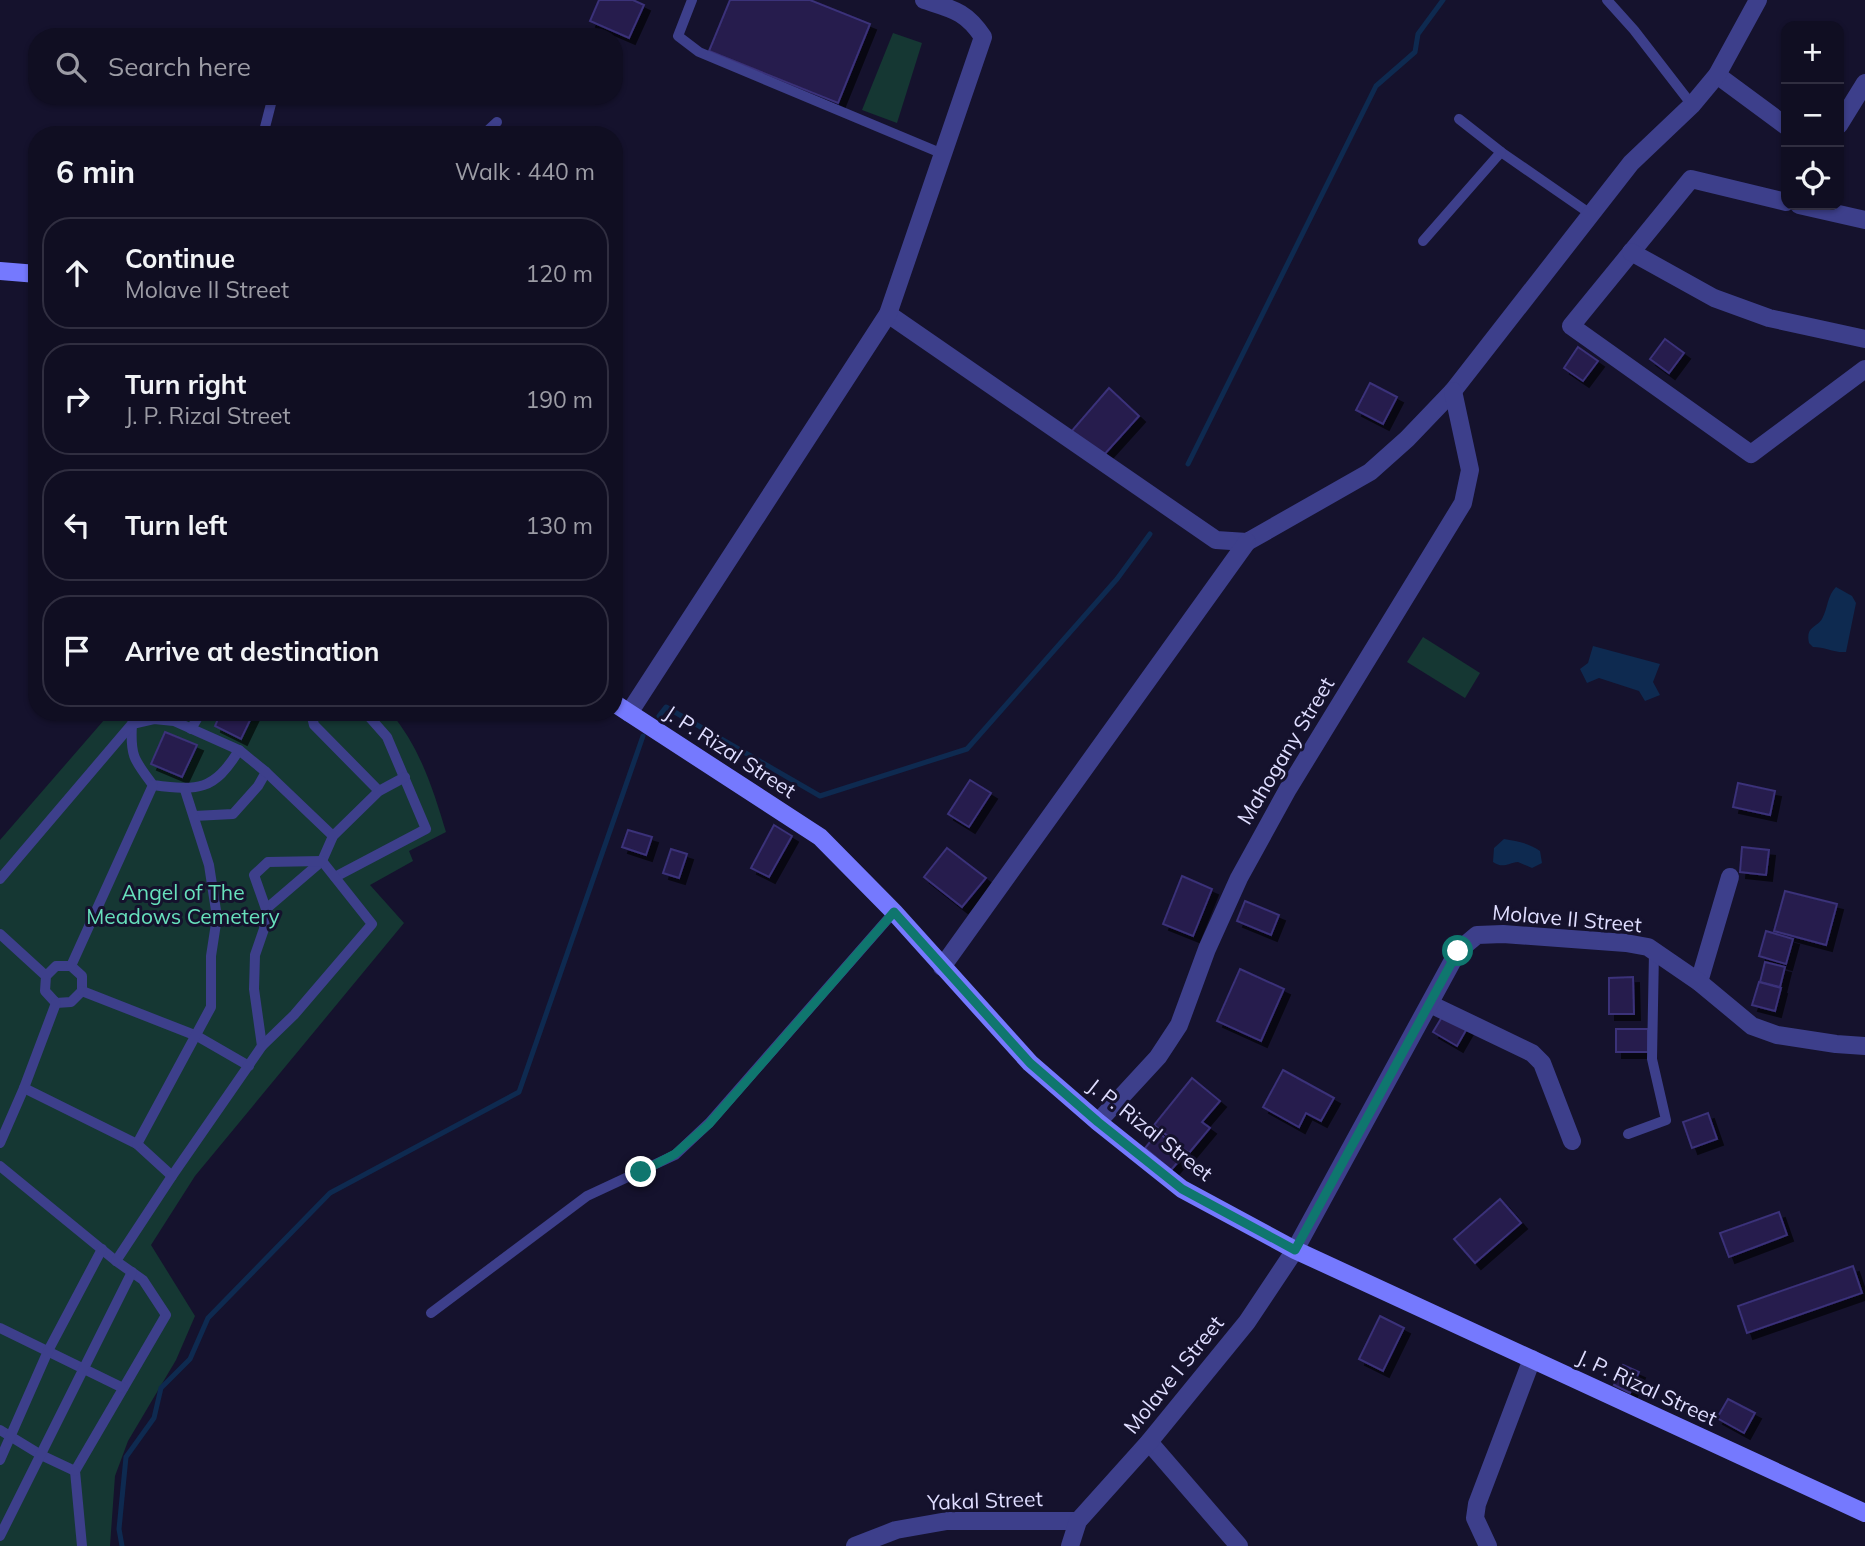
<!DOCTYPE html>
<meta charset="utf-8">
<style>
:root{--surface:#100e22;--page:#1e1c2f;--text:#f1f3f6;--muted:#9c9ca5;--line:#302e40}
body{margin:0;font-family:Mulish,sans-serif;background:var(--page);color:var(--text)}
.controls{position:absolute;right:21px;top:21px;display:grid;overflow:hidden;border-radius:14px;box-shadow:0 2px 5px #0004}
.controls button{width:63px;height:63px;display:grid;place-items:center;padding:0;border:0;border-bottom:2px solid var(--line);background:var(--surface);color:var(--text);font:35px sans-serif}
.stop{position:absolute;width:21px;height:21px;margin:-16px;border:5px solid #0f766e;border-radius:50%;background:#fff}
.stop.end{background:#0f766e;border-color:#fff;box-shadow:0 2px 7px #0008}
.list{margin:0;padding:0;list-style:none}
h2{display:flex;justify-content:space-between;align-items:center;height:91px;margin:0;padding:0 28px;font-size:30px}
h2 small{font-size:23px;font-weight:400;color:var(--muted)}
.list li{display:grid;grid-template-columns:46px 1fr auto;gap:21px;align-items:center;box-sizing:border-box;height:112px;margin:0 14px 14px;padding:0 14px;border:2px solid var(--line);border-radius:28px}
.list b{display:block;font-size:26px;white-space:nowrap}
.list p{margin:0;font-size:23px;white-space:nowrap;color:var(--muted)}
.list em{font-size:23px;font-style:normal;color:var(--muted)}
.icon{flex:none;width:38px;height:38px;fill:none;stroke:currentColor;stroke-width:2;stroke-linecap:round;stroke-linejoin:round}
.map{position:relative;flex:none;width:1865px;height:1546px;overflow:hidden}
.search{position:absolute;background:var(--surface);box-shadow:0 2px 5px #0004;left:28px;top:28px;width:595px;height:77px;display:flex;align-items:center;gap:18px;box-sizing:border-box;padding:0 24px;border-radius:28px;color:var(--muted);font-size:26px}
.panel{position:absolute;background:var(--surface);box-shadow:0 2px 5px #0004;left:28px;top:126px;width:595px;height:595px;border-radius:28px}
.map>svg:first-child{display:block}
.green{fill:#153733}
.water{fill:#0e2a50}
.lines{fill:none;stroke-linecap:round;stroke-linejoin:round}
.stream{stroke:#0e2a50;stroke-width:5}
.building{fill:#251e4d;stroke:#3a3079;stroke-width:2;filter:url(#shadow)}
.service{stroke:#3d3f8b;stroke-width:10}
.minor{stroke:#3d3f8b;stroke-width:18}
.secondary{stroke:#7579fe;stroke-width:18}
.route{stroke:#0f766e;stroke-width:9}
.labels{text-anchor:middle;stroke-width:6;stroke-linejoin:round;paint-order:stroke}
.street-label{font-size:21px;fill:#dfddff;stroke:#15122d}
.park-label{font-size:21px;fill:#67e1bc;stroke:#15122d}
</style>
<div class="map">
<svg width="1865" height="1546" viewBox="0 0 1865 1546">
<defs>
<filter id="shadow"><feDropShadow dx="6" dy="6" stdDeviation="0" flood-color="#0009"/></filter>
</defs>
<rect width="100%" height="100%" fill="#15122d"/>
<g class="green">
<path d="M893,33L922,43L897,123L862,110Z"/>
<path d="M1423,637L1480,673L1465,698L1407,662Z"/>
<path d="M111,712H390C420,747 433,789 446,832L409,851L413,861L370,885L404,923L195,1176L151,1245L195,1316L176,1360L128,1441L115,1476L110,1546H0V840Z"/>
</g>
<g class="water">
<path d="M1836,587L1852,596L1856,603L1846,652C1834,653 1825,647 1813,647L1809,643C1806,626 1815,629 1822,619C1828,608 1827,596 1836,587Z"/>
<path d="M1593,646L1660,664L1653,682L1660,695L1645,701L1639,691L1599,678L1587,683L1580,669L1588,663Z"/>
<path d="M1504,839C1517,841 1529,843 1540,851L1542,863L1532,868L1518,862C1508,863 1503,869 1493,862L1494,848Z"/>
</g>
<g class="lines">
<g class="stream">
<path d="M1188,464L1376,86L1415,52L1418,34L1443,0"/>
<path d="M659,716L666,707L820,796L967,749L1117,579L1150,534"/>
<path d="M122,1546L119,1529L126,1457L154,1418L161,1388L190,1359L208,1318L330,1193L519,1092L643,736"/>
</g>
</g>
<g class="building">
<path d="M599,0H633L644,5L629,38L590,21Z"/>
<path d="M730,0H810L870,24L838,103L709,51Z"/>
<path d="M1665,339L1684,353L1669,373L1650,359Z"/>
<path d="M1578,347L1598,361L1583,381L1564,368Z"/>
<path d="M1370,383L1397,397L1383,424L1356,410Z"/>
<path d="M1109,388L1139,416L1103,456L1070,433Z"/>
<path d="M221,712H254L241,739L215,726Z"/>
<path d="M165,732L197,745L182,777L151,764Z"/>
<path d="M970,780L991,793L969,827L948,814Z"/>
<path d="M1738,783L1775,791L1770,815L1733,807Z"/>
<path d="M774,825L792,836L769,877L751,868Z"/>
<path d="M628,830L652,837L646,855L622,847Z"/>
<path d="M1742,847L1769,850L1766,875L1740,872Z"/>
<path d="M947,848L986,878L962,907L924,877Z"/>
<path d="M671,849L687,854L679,878L663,873Z"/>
<path d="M1182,876L1212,889L1193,936L1163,924Z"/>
<path d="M1785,891L1837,904L1826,945L1774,931Z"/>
<path d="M1245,901L1279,915L1271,935L1237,921Z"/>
<path d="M1766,931L1793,939L1786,964L1759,956Z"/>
<path d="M1765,962L1785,967L1780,987L1760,982Z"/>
<path d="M1240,969L1284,989L1261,1041L1217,1021Z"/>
<path d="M1633,977L1634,1014H1609V978Z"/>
<path d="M1759,982L1781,988L1775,1011L1752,1005Z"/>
<path d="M1445,1012L1469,1025L1457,1046L1433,1032Z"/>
<rect x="1616" y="1029" width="32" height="23"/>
<path d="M1283,1070L1334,1098L1321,1121L1306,1113L1299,1127L1263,1107Z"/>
<path d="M1192,1078L1220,1101L1202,1122L1210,1128L1189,1153L1154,1125Z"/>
<path d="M1708,1113L1717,1139L1692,1148L1683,1122Z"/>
<path d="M1158,1132L1185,1154L1171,1170L1145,1148Z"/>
<path d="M1500,1199L1521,1223L1475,1263L1454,1239Z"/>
<path d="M1779,1212L1787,1235L1729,1257L1720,1233Z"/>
<path d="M1853,1266L1862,1293L1747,1333L1738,1306Z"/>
<path d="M1380,1316L1404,1328L1383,1371L1359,1359Z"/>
<path d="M1623,1365L1639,1372L1630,1393L1614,1385Z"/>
<path d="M1728,1399L1755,1413L1744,1433L1717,1418Z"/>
</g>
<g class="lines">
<g class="service">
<path d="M692,0L678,36L699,52L943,154"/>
<path d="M1607,0L1634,30L1692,105"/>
<path d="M1459,119L1501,152L1592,215"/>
<path d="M263,135L273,96"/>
<path d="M483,135L497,122"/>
<path d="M1423,241L1501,152"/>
<path d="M315,712L312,717L314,725L379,791"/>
<path d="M132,724C130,756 134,760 153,785C198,791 214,791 239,750"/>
<path d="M191,729L201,712"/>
<path d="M194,816L233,814L258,786L266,772"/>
<path d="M335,877L426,829L387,737L365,712"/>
<path d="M0,879L132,724L154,719L174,721L239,750L266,772L333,836"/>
<path d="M0,934L46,976L45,991L56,1003L71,1002L82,991V976L71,966H56L46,976"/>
<path d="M71,966L153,785"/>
<path d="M82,991L197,1036L249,1066"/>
<path d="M262,1046L254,989L255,955L264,929L266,909L322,861L333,836L379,791L405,777"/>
<path d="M24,1088L137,1144L172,1176"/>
<path d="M1628,1134L1666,1120L1652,1059L1654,952"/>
<path d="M0,1143L24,1088L56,1003"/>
<path d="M137,1144L211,1007V956L217,917L209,865L185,790"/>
<path d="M0,1166L116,1261L143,1280L166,1315L75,1471L82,1546"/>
<path d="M116,1261L172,1176L262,1046L294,1015L372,924L322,861L268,862L254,875L266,909"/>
<path d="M431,1313L587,1196L675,1155L709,1123L894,912"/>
<path d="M0,1328L123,1388"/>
<path d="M0,1430L41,1455L75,1471"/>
<path d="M0,1460L48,1351L102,1249"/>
<path d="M0,1536L132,1272"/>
</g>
<g class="minor">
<path d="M1717,75L1786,126"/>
<path d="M1839,125L1865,83"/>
<path d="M1786,202L1691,179L1571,326L1751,454L1865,369"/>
<path d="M1799,205L1865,220"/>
<path d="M1631,252L1714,298L1769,318L1865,339"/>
<path d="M888,314L1216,540L1247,542L1370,472L1407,439L1453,391L1631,163L1692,105L1717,75L1758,0"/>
<path d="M629,713L888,314L983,37C966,11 952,9 924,0"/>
<path d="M942,967L1247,542"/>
<path d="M1699,982L1730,877"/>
<path d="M1430,1004L1532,1053L1542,1063L1572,1141"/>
<path d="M1098,1122L1158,1057L1179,1025L1207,949L1239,878L1288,789L1463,503L1470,470L1453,391"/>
<path d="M1149,1442L1239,1546"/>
<path d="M855,1546L896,1530L947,1521H1078"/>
<path d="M1070,1546L1078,1521L1149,1442L1247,1322L1295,1250L1458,951L1477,935L1503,934L1626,943L1648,947L1699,982L1752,1026L1777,1035L1836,1044L1865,1046"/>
<path d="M1488,1546L1475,1518L1477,1504L1532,1359"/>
</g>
<g class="secondary">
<path d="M0,271L37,274"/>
<path d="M614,703L820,837L894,912L1030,1063L1098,1122L1182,1189L1295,1250L1865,1513"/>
</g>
</g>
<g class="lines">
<path class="route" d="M641,1172L675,1154L709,1124L894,912L1030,1063L1098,1122L1182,1189L1295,1250L1458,951"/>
</g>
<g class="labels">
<g class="street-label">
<text transform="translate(1286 751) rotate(-59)" y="7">Mahogany Street</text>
<text transform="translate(730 752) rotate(33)" y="7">J. P. Rizal Street</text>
<text transform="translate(1567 919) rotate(5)" y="7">Molave II Street</text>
<text transform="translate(1150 1130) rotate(38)" y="7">J. P. Rizal Street</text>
<text transform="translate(1174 1375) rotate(-51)" y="7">Molave I Street</text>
<text transform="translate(1647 1388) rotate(25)" y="7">J. P. Rizal Street</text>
<text transform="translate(985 1501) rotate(-2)" y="7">Yakal Street</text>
</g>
<g class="park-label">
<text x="183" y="900">Angel of The<tspan x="183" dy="24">Meadows Cemetery</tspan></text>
</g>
</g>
</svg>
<div class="controls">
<button>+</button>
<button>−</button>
<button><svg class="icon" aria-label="locate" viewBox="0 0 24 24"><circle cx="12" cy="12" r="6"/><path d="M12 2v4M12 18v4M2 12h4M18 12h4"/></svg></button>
</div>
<div class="stop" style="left:1458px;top:951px"></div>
<div class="stop end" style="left:641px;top:1172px"></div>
<div class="search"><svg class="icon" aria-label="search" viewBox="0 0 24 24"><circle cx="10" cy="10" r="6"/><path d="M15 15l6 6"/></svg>Search here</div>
<section class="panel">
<h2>6 min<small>Walk · 440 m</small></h2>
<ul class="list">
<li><svg class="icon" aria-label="ahead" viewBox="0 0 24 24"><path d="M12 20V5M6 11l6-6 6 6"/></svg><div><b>Continue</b><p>Molave II Street</p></div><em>120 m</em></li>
<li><svg class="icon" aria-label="right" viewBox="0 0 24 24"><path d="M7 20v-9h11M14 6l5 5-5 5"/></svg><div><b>Turn right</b><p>J. P. Rizal Street</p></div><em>190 m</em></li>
<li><svg class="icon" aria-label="left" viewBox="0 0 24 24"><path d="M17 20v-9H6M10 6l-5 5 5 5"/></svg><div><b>Turn left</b></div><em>130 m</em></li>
<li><svg class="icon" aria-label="arrive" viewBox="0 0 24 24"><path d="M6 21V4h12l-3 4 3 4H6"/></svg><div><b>Arrive at destination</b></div></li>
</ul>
</section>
</div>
